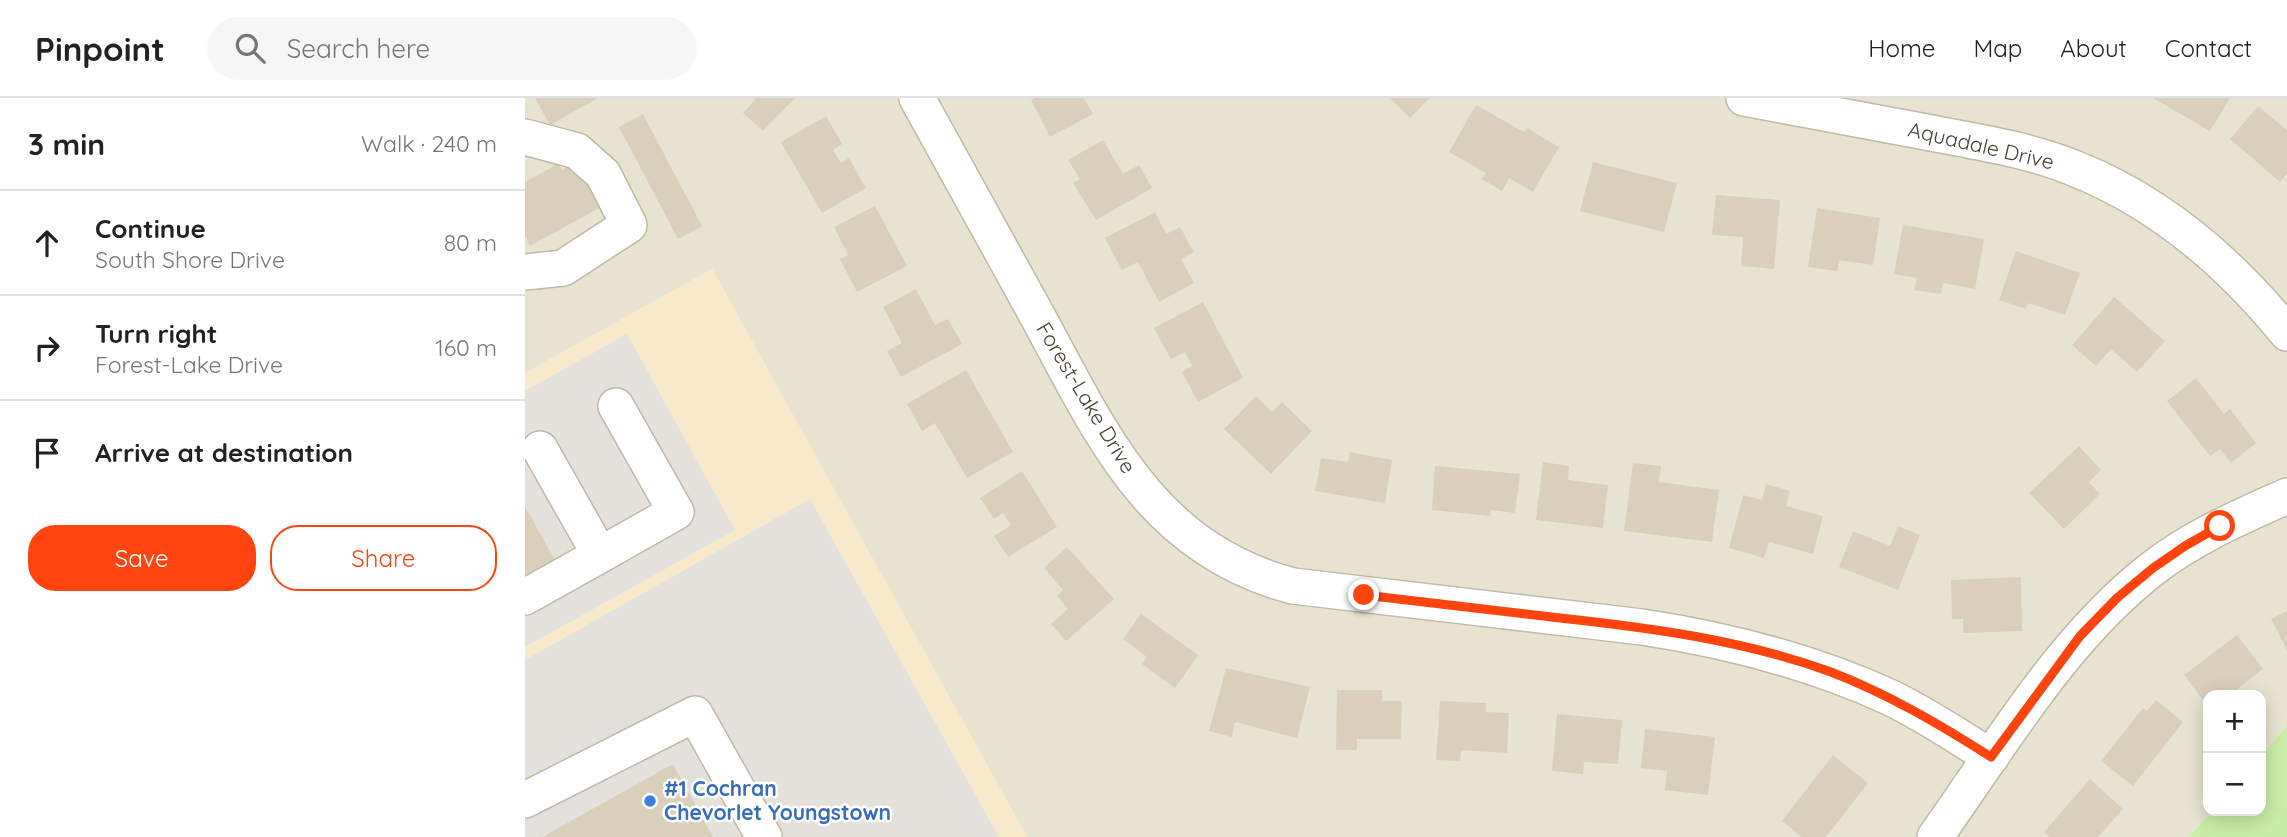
<!DOCTYPE html>
<meta charset="utf-8">
<style>
:root{--surface:#fff;--page:#f6f6f6;--text:#222;--muted:#767676;--line:#e0e0e0;--accent:#ff440f}
body{margin:0;font-family:Quicksand,sans-serif;background:var(--page);color:var(--text)}
.controls{position:absolute;right:21px;bottom:21px;display:grid;overflow:hidden;border-radius:14px;box-shadow:0 4px 18px #0003}
.controls button{width:63px;height:63px;display:grid;place-items:center;padding:0;border:0;border-bottom:2px solid var(--line);background:var(--surface);color:var(--text);font:35px sans-serif}
.stop{position:absolute;width:21px;height:21px;margin:-16px;border:5px solid #ff440f;border-radius:50%;background:#fff}
.stop.end{background:#ff440f;border-color:#fff;box-shadow:0 2px 7px #0008}
.list{margin:0;padding:0;list-style:none}
h2{display:flex;justify-content:space-between;align-items:center;height:91px;margin:0;padding:0 28px;font-size:30px}
h2 small{font-size:23px;font-weight:400;color:var(--muted)}
.list li{display:grid;grid-template-columns:46px 1fr auto;gap:21px;align-items:center;box-sizing:border-box;height:105px;padding:0 28px;border-top:2px solid var(--line)}
.list b{display:block;font-size:26px;white-space:nowrap}
.list p{margin:0;font-size:23px;white-space:nowrap;color:var(--muted)}
.list em{font-size:23px;font-style:normal;color:var(--muted)}
.actions{display:flex;gap:14px;padding:21px 28px}
.actions a{flex:1;padding:16px 0;border:2px solid var(--accent);border-radius:28px;text-align:center;font-size:24px;color:var(--accent)}
.actions .main{background:var(--accent);color:#fff}
.icon{flex:none;width:38px;height:38px;fill:none;stroke:currentColor;stroke-width:2;stroke-linecap:round;stroke-linejoin:round}
.map{position:relative;flex:none;width:1762px;height:739px;overflow:hidden}
header{display:flex;align-items:center;gap:42px;box-sizing:border-box;height:98px;padding:0 35px;background:var(--surface);border-bottom:2px solid var(--line)}
header strong{font-size:33px}
nav{display:flex;gap:38px;margin-inline-start:auto;font-size:24px}
.search{width:490px;height:63px;background:var(--page);display:flex;align-items:center;gap:18px;box-sizing:border-box;padding:0 24px;border-radius:38px;color:var(--muted);font-size:26px}
main{display:flex}
aside{flex:1;background:var(--surface)}
.map>svg:first-child{display:block}
.residential{fill:#e8e3d0}
.commercial{fill:#f9e9cb}
.green{fill:#c8eda6}
.parking{fill:#e4e1dc}
.building{fill:#dacfba}
.lines{fill:none;stroke-linecap:round;stroke-linejoin:round}
.minor-casing{stroke:#c0b9a5;stroke-width:38}
.minor{stroke:#fff;stroke-width:35}
.route{stroke:#ff440f;stroke-width:9}
.shop-dot{fill:#3f7fe0;stroke:#fff;stroke-width:2.5}
.labels{text-anchor:middle;stroke-width:5;stroke-linejoin:round;paint-order:stroke}
.street-label{font-size:21px;fill:#464033;stroke:#fff}
.shop-label{font-size:21px;font-weight:bold;fill:#366cbe;stroke:#fff;text-anchor:start}
</style>
<header>
<strong>Pinpoint</strong>
<div class="search"><svg class="icon" aria-label="search" viewBox="0 0 24 24"><circle cx="10" cy="10" r="6"/><path d="M15 15l6 6"/></svg>Search here</div>
<nav><a>Home</a><a>Map</a><a>About</a><a>Contact</a></nav>
</header>
<main>
<aside>
<h2>3 min<small>Walk · 240 m</small></h2>
<ul class="list">
<li><svg class="icon" aria-label="ahead" viewBox="0 0 24 24"><path d="M12 20V5M6 11l6-6 6 6"/></svg><div><b>Continue</b><p>South Shore Drive</p></div><em>80 m</em></li>
<li><svg class="icon" aria-label="right" viewBox="0 0 24 24"><path d="M7 20v-9h11M14 6l5 5-5 5"/></svg><div><b>Turn right</b><p>Forest-Lake Drive</p></div><em>160 m</em></li>
<li><svg class="icon" aria-label="arrive" viewBox="0 0 24 24"><path d="M6 21V4h12l-3 4 3 4H6"/></svg><div><b>Arrive at destination</b></div></li>
</ul>
<div class="actions"><a class="main">Save</a><a>Share</a></div>
</aside>
<div class="map">
<svg width="1762" height="739" viewBox="0 0 1762 739">
<rect width="100%" height="100%" fill="#f4f0e3"/>
<path class="residential" d="M0,0H1762V628L1736,658V597H1683V713H1687L1664,739H502L187,171L0,275Z"/>
<path class="commercial" d="M187,171L502,739H0V275Z"/>
<path class="green" d="M1762,628V739H1664L1687,713H1736V658Z"/>
<g class="parking">
<path d="M102,236L210,432L0,549V484L32,466L0,408V293Z"/>
<path d="M285,401L474,739H188L147,667L17,739H0V562Z"/>
</g>
<g class="building">
<path d="M10,0H73L25,27Z"/>
<path d="M229,0H270L238,33L218,15L231,1Z"/>
<path d="M510,0H559L568,16L525,39L506,2Z"/>
<path d="M865,0H905L885,20Z"/>
<path d="M1628,0H1705L1685,33Z"/>
<path d="M951,7L999,34L1002,30L1034,49L1008,94L984,80L977,93L957,81L961,75L924,54Z"/>
<path d="M1733,8L1762,32V76L1755,84L1705,41Z"/>
<path d="M118,16L177,128L153,141L94,29Z"/>
<path d="M301,18L317,46L308,52L316,65L324,60L341,90L297,115L256,44Z"/>
<path d="M578,42L598,76L614,67L627,90L571,122L548,85L555,81L543,62Z"/>
<path d="M52,64L76,109L5,148L0,138V84L33,66L37,72Z"/>
<path d="M1068,64L1152,85L1139,134L1055,113Z"/>
<path d="M1191,97L1255,102L1249,171L1216,168L1218,139L1187,137Z"/>
<path d="M350,108L382,168L332,194L315,161L323,157L309,129Z"/>
<path d="M1292,110L1355,120L1348,167L1314,162L1312,173L1283,169Z"/>
<path d="M630,114L641,136L655,129L669,154L656,161L669,185L634,204L613,164L597,172L580,140Z"/>
<path d="M1378,127L1459,141L1450,191L1418,185L1416,196L1389,192L1392,180L1369,176Z"/>
<path d="M1491,153L1555,175L1540,217L1503,205L1501,211L1474,202Z"/>
<path d="M391,191L410,227L423,221L437,246L376,279L362,253L377,245L358,209Z"/>
<path d="M1589,199L1640,243L1612,274L1586,251L1571,268L1547,247Z"/>
<path d="M678,204L718,280L673,304L657,274L667,268L660,254L646,261L629,230Z"/>
<path d="M441,272L488,354L442,380L410,325L397,333L382,306Z"/>
<path d="M1671,280L1699,316L1705,311L1731,345L1706,365L1695,351L1685,358L1642,303Z"/>
<path d="M731,298L747,314L757,304L787,333L746,376L699,331Z"/>
<path d="M1554,348L1576,372L1564,384L1575,396L1539,431L1504,395Z"/>
<path d="M825,354L867,362L860,405L790,393L796,360L823,364Z"/>
<path d="M1018,364L1044,368L1043,382L1083,387L1078,430L1011,422Z"/>
<path d="M1108,365L1136,368L1134,384L1194,392L1187,444L1099,433Z"/>
<path d="M910,368L995,376L990,415L966,412L965,418L907,412Z"/>
<path d="M497,373L532,429L483,459L469,438L486,427L478,415L469,421L455,400Z"/>
<path d="M1241,386L1265,393L1261,408L1298,418L1288,456L1244,444L1239,460L1204,450L1218,397L1237,402Z"/>
<path d="M0,408L32,466L0,484Z"/>
<path d="M1373,428L1395,437L1373,492L1314,469L1328,433L1365,448Z"/>
<path d="M542,449L589,501L541,543L526,526L543,511L532,498L538,492L519,470Z"/>
<path d="M1496,479L1497,533L1438,535V521H1427L1426,482Z"/>
<path d="M1762,513V552L1746,521Z"/>
<path d="M616,516L673,557L650,590L617,566L622,559L598,541Z"/>
<path d="M1712,537L1738,571L1707,595L1708,597H1683V608L1659,577Z"/>
<path d="M701,570L785,589L772,640L710,624L707,639L684,633Z"/>
<path d="M812,592H857V603H877L876,641H832V652H811Z"/>
<path d="M1631,602L1658,624L1608,688L1576,663L1618,610L1622,613Z"/>
<path d="M915,603L961,605V614L984,615L982,655L936,652L935,663L911,662Z"/>
<path d="M1032,616L1097,622L1093,666L1059,664L1058,676L1027,673Z"/>
<path d="M1120,631L1190,639L1183,697L1140,692L1142,673L1116,670Z"/>
<path d="M1308,657L1343,685L1301,739H1277L1257,723Z"/>
<path d="M148,666L188,739H17Z"/>
<path d="M1565,681L1598,711L1573,739H1525L1519,734Z"/>
</g>
<g class="lines">
<g class="minor-casing">
<g id="minor">
<path d="M392,0C431,70 469,140 508,210C574,330 622,450 768,488L1117,529C1203,542 1285,563 1364,599C1400,616 1432,638 1466,659"/>
<path d="M1219,0C1280,11 1340,23 1401,34C1452,44 1503,51 1551,71C1636,105 1705,165 1762,235"/>
<path d="M0,39L52,53L78,76L104,127L38,170L0,174"/>
<path d="M75,457L151,414L91,308"/>
<path d="M0,499L75,457L15,351"/>
<path d="M0,702L170,616L239,739"/>
<path d="M1410,739C1475,648 1538,540 1627,471C1668,439 1715,419 1762,398"/>
</g>
</g>
<use href="#minor" class="minor"/>
</g>
<g class="lines">
<path class="route" d="M839,497C904,505 970,512 1035,520C1127,530 1218,542 1306,574C1363,596 1414,626 1466,659L1555,538L1592,500L1628,470L1660,448L1695,428"/>
</g>
<circle class="shop-dot" cx="125" cy="703" r="7"/>
<g class="labels">
<g class="street-label">
<text transform="translate(1456 48) rotate(13)" y="7">Aquadale Drive</text>
<text transform="translate(561 300) rotate(59)" y="7">Forest-Lake Drive</text>
</g>
<g class="shop-label">
<text x="139" y="698">#1 Cochran<tspan x="139" dy="24">Chevorlet Youngstown</tspan></text>
</g>
</g>
</svg>
<div class="controls">
<button>+</button>
<button>−</button>
</div>
<div class="stop" style="left:1695px;top:428px"></div>
<div class="stop end" style="left:839px;top:497px"></div>
</div>
</main>
